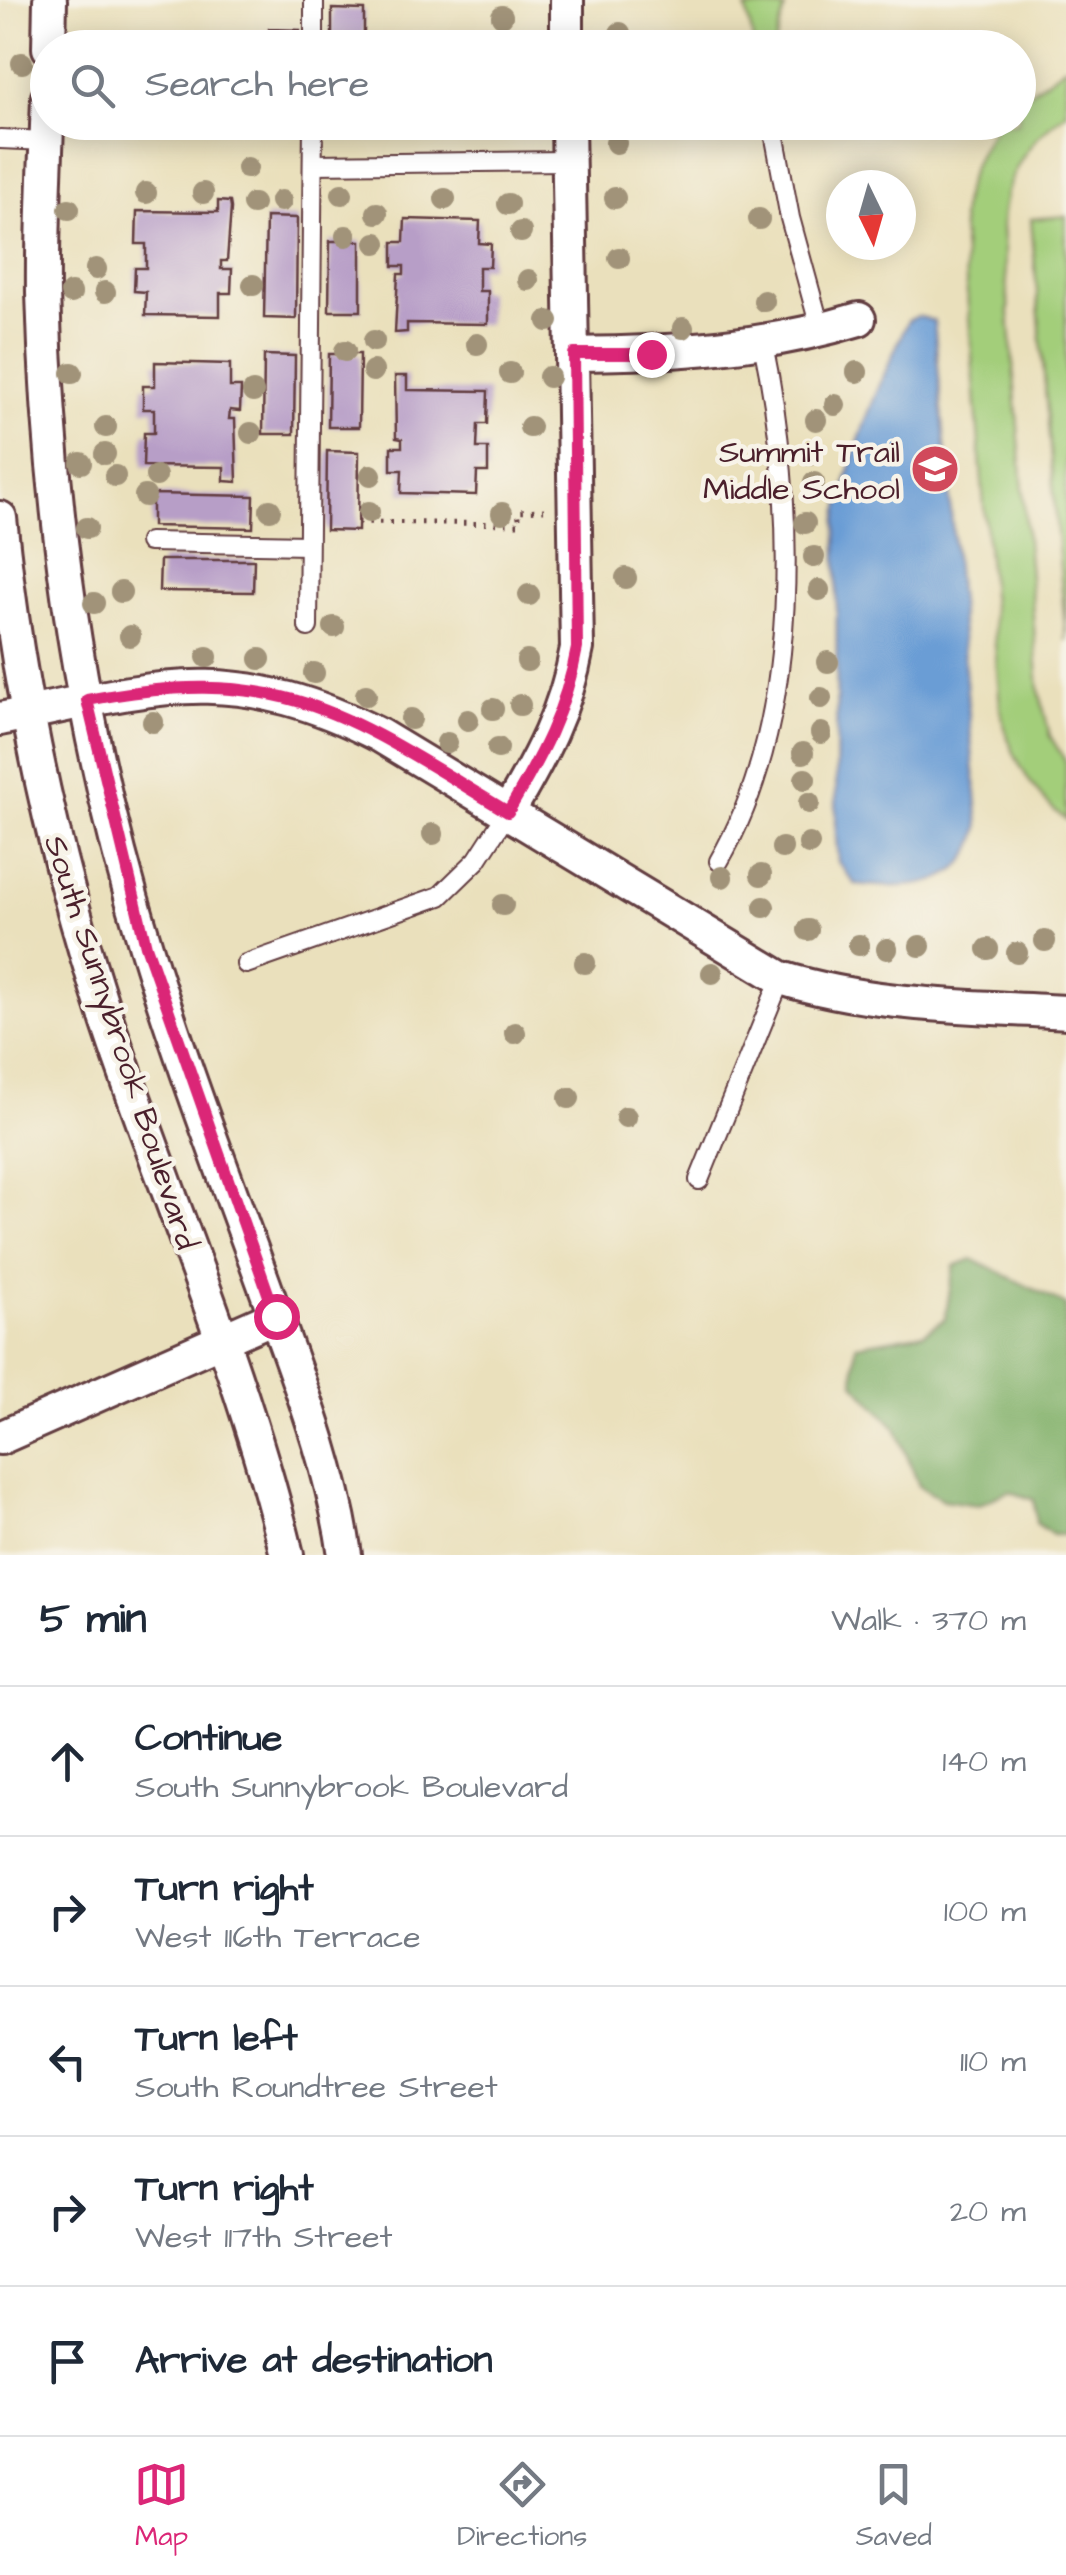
<!DOCTYPE html>
<meta charset="utf-8">
<style>
:root{--surface:#fff;--page:#f6f6f7;--text:#1f2937;--muted:#747a83;--line:#e0e1e3;--accent:#db2777}
body{margin:0;font-family:"Architects Daughter",sans-serif;background:var(--page);color:var(--text)}
.compass{position:absolute;left:826px;top:170px;width:90px;height:90px;border-radius:50%;background:var(--surface);box-shadow:0 5px 25px #0003;rotate:175deg}
.stop{position:absolute;width:30px;height:30px;margin:-22px;border:8px solid #db2777;border-radius:50%;background:#fff}
.stop.end{background:#db2777;border-color:#fff;box-shadow:0 2px 10px #0008}
.list{margin:0;padding:0;list-style:none}
h2{display:flex;justify-content:space-between;align-items:center;height:130px;margin:0;padding:0 40px;font-size:42px}
h2 small{font-size:32px;font-weight:400;color:var(--muted)}
.list li{display:grid;grid-template-columns:65px 1fr auto;gap:30px;align-items:center;box-sizing:border-box;height:150px;padding:0 40px;border-top:2px solid var(--line)}
.list b{display:block;font-size:38px;white-space:nowrap}
.list p{margin:0;font-size:32px;white-space:nowrap;color:var(--muted)}
.list em{font-size:32px;font-style:normal;color:var(--muted)}
.icon{flex:none;width:55px;height:55px;fill:none;stroke:currentColor;stroke-width:2;stroke-linecap:round;stroke-linejoin:round}
.map{position:relative;flex:none;width:1066px;height:1555px;overflow:hidden}
.search{position:absolute;background:var(--surface);box-shadow:0 5px 25px #0003;left:30px;right:30px;top:30px;height:110px;display:flex;align-items:center;gap:25px;box-sizing:border-box;padding:0 35px;border-radius:55px;color:var(--muted);font-size:38px}
.sheet{height:880px;background:var(--surface)}
nav{display:flex;justify-content:space-around;align-items:center;box-sizing:border-box;height:140px;border-top:2px solid var(--line);background:var(--surface);font-size:28px;color:var(--muted)}
nav a{display:grid;justify-items:center;gap:5px}
nav .on{color:var(--accent)}
.map>svg:first-child{display:block}
.green{fill:#a3ce7a;stroke:#767652;stroke-width:2.5}
.forest{fill:#82b16a;stroke:#66684a;stroke-width:2.5}
.water{fill:#6a9dd5;stroke:#5a5e80;stroke-width:2.5}
.building{fill:#b79ec7}
.lines{fill:none;stroke-linecap:round;stroke-linejoin:round}
.lane-casing{stroke:#623c41;stroke-width:22}
.street-casing{stroke:#623c41;stroke-width:38}
.path{stroke:#623c41;stroke-width:5;stroke-dasharray:2.5 8;stroke-linecap:butt}
.lane{stroke:#fff;stroke-width:18}
.street{stroke:#fff;stroke-width:32}
.tree{fill:#a19379}
.route{stroke:#db2777;stroke-width:12}
.labels{text-anchor:middle;stroke-width:9;stroke-linejoin:round;paint-order:stroke}
.poi-label{font-size:32px;fill:#4a1f2b;stroke:#f7f3e8;text-anchor:end}
.street-label{font-size:32px;fill:#4a1f2b;stroke:#f7f3e8}
</style>
<div class="map">
<svg width="1066" height="1555" viewBox="0 0 1066 1555">
<rect width="100%" height="100%" fill="#f7f3e8"/>
<filter id="ink" filterUnits="userSpaceOnUse"><feTurbulence type="fractalNoise" baseFrequency=".01" numOctaves="2"/><feDisplacementMap in="SourceGraphic" scale="20" xChannelSelector="R" yChannelSelector="G"/><feConvolveMatrix kernelMatrix="1 2 1 2 8 2 1 2 1" color-interpolation-filters="sRGB"/></filter>
<filter id="wash" filterUnits="userSpaceOnUse"><feTurbulence type="fractalNoise" baseFrequency=".0048" numOctaves="4" result="noise"/><feDisplacementMap in="SourceGraphic" scale="40" xChannelSelector="R" yChannelSelector="G"/><feGaussianBlur stdDeviation="2.25" result="paint"/><feColorMatrix in="noise" values="0 0 0 0 0 0 0 0 0 0 0 0 0 0 0 0 0 1.4 0 .05"/><feComposite in="paint" operator="in"/></filter>
<g filter="url(#wash)">
<rect width="100%" height="100%" fill="#eae0bc"/>
<g class="green">
<path d="M763,7L785,9L774,47H755L746,9Z"/>
<path d="M1066,66V113C1027,139 1003,180 1002,226L1039,690L1050,736L1066,762V820C1030,792 1008,752 1000,707L961,218C964,182 976,152 998,123L1018,122L1019,100Z"/>
<path d="M1066,216V641L1031,219Z"/>
</g>
<path class="forest" d="M972,1259L1066,1305V1535H1053L1036,1523L1034,1500L1009,1491L978,1505L943,1500L919,1486L896,1428L854,1383L856,1345L924,1333L945,1319L954,1266Z"/>
<path class="water" d="M918,316L934,321L979,827C968,890 907,890 855,884L838,862L836,837L837,522C850,452 878,386 908,321Z"/>
<g id="blocks">
<g class="building">
<path d="M332,9L364,10V48H332Z"/>
<path d="M269,29L300,30L299,48H269Z"/>
<path d="M218,201L230,202L231,208L227,261H221V269H232L231,293H220V316L145,315L146,292L134,291L135,268H146V244H136L137,211L218,212Z"/>
<path d="M266,217L297,218L296,319L264,318Z"/>
<path d="M405,219L480,221L479,243L491,244L490,267H479V291H488V324L407,323V332L395,333L398,274H404V266H393V242H404Z"/>
<path d="M330,241H361V311H329Z"/>
<path d="M329,354H360L359,427H328Z"/>
<path d="M264,355L295,356L294,434H263Z"/>
<path d="M155,362L230,364V387H241L240,411L230,410L229,419H235L237,482L224,481V467L143,466L144,433H154V409H143V386H155Z"/>
<path d="M395,376H407V390L488,391L487,424H478L477,448H488V472H477L476,495L401,493L402,470H391V447H402V439L396,438Z"/>
<path d="M327,451L359,452L358,531L326,530Z"/>
<path d="M152,494L254,496L253,528L152,526Z"/>
<path d="M160,560H254L253,592L159,591Z"/>
</g>
</g>
</g>
<g filter="url(#ink)">
<use href="#blocks" fill-opacity="0" stroke="#623c41" stroke-width="2.5"/>
<g class="lines">
<g class="lane-casing">
<g id="lane">
<path d="M314,48V0"/>
<path d="M772,122L790,218L821,331"/>
<path d="M0,139L47,141"/>
<path d="M313,164L568,161"/>
<path d="M149,542L308,545"/>
<path d="M308,627L313,122"/>
<path d="M719,861C802,718 796,501 763,344"/>
<path d="M246,964L440,896L477,860L508,812"/>
<path d="M699,1180L781,978"/>
</g>
</g>
<g class="street-casing">
<g id="street">
<path d="M567,0V48"/>
<path d="M49,48L50,0"/>
<path d="M48,97C46,162 42,227 43,293C49,513 81,736 146,947C183,1069 230,1189 273,1309C302,1390 333,1470 345,1555"/>
<path d="M574,354C672,353 764,348 859,319"/>
<path d="M0,518C18,696 57,874 115,1044C173,1212 246,1382 287,1555"/>
<path d="M0,719C154,687 231,660 379,735L781,978C874,1007 970,1006 1066,1012"/>
<path d="M508,812C540,758 566,710 577,648L568,122"/>
<path d="M0,1438L276,1316"/>
</g>
</g>
<path class="path" d="M358,522L520,524L518,511L544,510"/>
<use href="#lane" class="lane"/>
<use href="#street" class="street"/>
</g>
<g class="tree">
<circle cx="502" cy="16" r="11"/>
<circle cx="620" cy="33" r="11"/>
<circle cx="22" cy="63" r="11"/>
<circle cx="616" cy="143" r="11"/>
<circle cx="247" cy="168" r="11"/>
<circle cx="146" cy="193" r="11"/>
<circle cx="203" cy="193" r="11"/>
<circle cx="342" cy="194" r="11"/>
<circle cx="615" cy="198" r="11"/>
<circle cx="445" cy="199" r="11"/>
<circle cx="281" cy="201" r="11"/>
<circle cx="253" cy="204" r="11"/>
<circle cx="508" cy="204" r="11"/>
<circle cx="69" cy="209" r="11"/>
<circle cx="377" cy="213" r="11"/>
<circle cx="759" cy="219" r="11"/>
<circle cx="521" cy="232" r="11"/>
<circle cx="346" cy="236" r="11"/>
<circle cx="376" cy="243" r="11"/>
<circle cx="619" cy="258" r="11"/>
<circle cx="96" cy="269" r="11"/>
<circle cx="528" cy="280" r="11"/>
<circle cx="253" cy="285" r="11"/>
<circle cx="105" cy="292" r="11"/>
<circle cx="71" cy="293" r="11"/>
<circle cx="764" cy="301" r="11"/>
<circle cx="548" cy="321" r="11"/>
<circle cx="683" cy="328" r="11"/>
<circle cx="374" cy="341" r="11"/>
<circle cx="477" cy="344" r="11"/>
<circle cx="345" cy="351" r="11"/>
<circle cx="373" cy="371" r="11"/>
<circle cx="857" cy="372" r="11"/>
<circle cx="72" cy="373" r="11"/>
<circle cx="510" cy="373" r="11"/>
<circle cx="549" cy="377" r="11"/>
<circle cx="253" cy="392" r="11"/>
<circle cx="835" cy="405" r="11"/>
<circle cx="816" cy="420" r="11"/>
<circle cx="106" cy="427" r="11"/>
<circle cx="530" cy="427" r="11"/>
<circle cx="251" cy="433" r="11"/>
<circle cx="105" cy="454" r="11"/>
<circle cx="809" cy="455" r="11"/>
<circle cx="81" cy="463" r="11"/>
<circle cx="371" cy="475" r="11"/>
<circle cx="115" cy="476" r="11"/>
<circle cx="156" cy="476" r="11"/>
<circle cx="814" cy="483" r="11"/>
<circle cx="145" cy="496" r="11"/>
<circle cx="270" cy="510" r="11"/>
<circle cx="369" cy="512" r="11"/>
<circle cx="502" cy="513" r="11"/>
<circle cx="805" cy="523" r="11"/>
<circle cx="87" cy="528" r="11"/>
<circle cx="814" cy="557" r="11"/>
<circle cx="626" cy="578" r="11"/>
<circle cx="819" cy="590" r="11"/>
<circle cx="121" cy="592" r="11"/>
<circle cx="529" cy="595" r="11"/>
<circle cx="94" cy="603" r="11"/>
<circle cx="334" cy="627" r="11"/>
<circle cx="130" cy="636" r="11"/>
<circle cx="207" cy="657" r="11"/>
<circle cx="260" cy="659" r="11"/>
<circle cx="527" cy="661" r="11"/>
<circle cx="828" cy="662" r="11"/>
<circle cx="314" cy="673" r="11"/>
<circle cx="366" cy="695" r="11"/>
<circle cx="821" cy="698" r="11"/>
<circle cx="520" cy="705" r="11"/>
<circle cx="493" cy="709" r="11"/>
<circle cx="411" cy="719" r="11"/>
<circle cx="468" cy="720" r="11"/>
<circle cx="153" cy="722" r="11"/>
<circle cx="821" cy="733" r="11"/>
<circle cx="447" cy="743" r="11"/>
<circle cx="498" cy="748" r="11"/>
<circle cx="803" cy="753" r="11"/>
<circle cx="805" cy="779" r="11"/>
<circle cx="809" cy="803" r="11"/>
<circle cx="433" cy="834" r="11"/>
<circle cx="809" cy="844" r="11"/>
<circle cx="782" cy="848" r="11"/>
<circle cx="761" cy="875" r="11"/>
<circle cx="722" cy="877" r="11"/>
<circle cx="503" cy="905" r="11"/>
<circle cx="764" cy="907" r="11"/>
<circle cx="808" cy="930" r="11"/>
<circle cx="1045" cy="941" r="11"/>
<circle cx="859" cy="945" r="11"/>
<circle cx="920" cy="946" r="11"/>
<circle cx="887" cy="949" r="11"/>
<circle cx="988" cy="949" r="11"/>
<circle cx="1017" cy="953" r="11"/>
<circle cx="585" cy="963" r="11"/>
<circle cx="712" cy="973" r="11"/>
<circle cx="515" cy="1033" r="11"/>
<circle cx="569" cy="1098" r="11"/>
<circle cx="626" cy="1117" r="11"/>
</g>
</g>
<g class="lines" filter="url(#ink)">
<path class="route" d="M276,1316L146,946L87,700C284,662 347,715 508,812C540,758 566,710 577,648L574,354H651"/>
</g>
<defs>
<g id="school-disc" transform="scale(2.5)"><circle r="9.5" fill="#d1495b" stroke="#f7f3e8"/><path d="M0-5L7-2L0 1L-7-2ZM-4 1L0 2.5L4 1V4Q0 6-4 4Z" fill="#fff"/></g>
</defs>
<g fill-rule="evenodd">
<use href="#school-disc" x="935" y="469"/>
</g>
<g class="labels">
<g class="poi-label">
<text x="900" y="462">Summit Trail<tspan x="900" dy="37">Middle School</tspan></text>
</g>
<g class="street-label">
<text transform="translate(122 1042) rotate(72)" y="11">South Sunnybrook Boulevard</text>
</g>
</g>
</svg>
<svg class="compass" viewBox="-18 -18 36 36"><path d="M0-13l5 13h-10z" fill="#e53935"/><path d="M0 13l5-13h-10z" fill="#747a83"/></svg>
<div class="stop" style="left:276px;top:1316px"></div>
<div class="stop end" style="left:651px;top:354px"></div>
<div class="search"><svg class="icon" aria-label="search" viewBox="0 0 24 24"><circle cx="10" cy="10" r="6"/><path d="M15 15l6 6"/></svg>Search here</div>
</div>
<section class="sheet">
<h2>5 min<small>Walk · 370 m</small></h2>
<ul class="list">
<li><svg class="icon" aria-label="ahead" viewBox="0 0 24 24"><path d="M12 20V5M6 11l6-6 6 6"/></svg><div><b>Continue</b><p>South Sunnybrook Boulevard</p></div><em>140 m</em></li>
<li><svg class="icon" aria-label="right" viewBox="0 0 24 24"><path d="M7 20v-9h11M14 6l5 5-5 5"/></svg><div><b>Turn right</b><p>West 116th Terrace</p></div><em>100 m</em></li>
<li><svg class="icon" aria-label="left" viewBox="0 0 24 24"><path d="M17 20v-9H6M10 6l-5 5 5 5"/></svg><div><b>Turn left</b><p>South Roundtree Street</p></div><em>110 m</em></li>
<li><svg class="icon" aria-label="right" viewBox="0 0 24 24"><path d="M7 20v-9h11M14 6l5 5-5 5"/></svg><div><b>Turn right</b><p>West 117th Street</p></div><em>20 m</em></li>
<li><svg class="icon" aria-label="arrive" viewBox="0 0 24 24"><path d="M6 21V4h12l-3 4 3 4H6"/></svg><div><b>Arrive at destination</b></div></li>
</ul>
</section>
<nav>
<a class="on"><svg class="icon" aria-label="map" viewBox="0 0 24 24"><path d="M3 6l6-2 6 2 6-2v14l-6 2-6-2-6 2zM9 4v14M15 6v14"/></svg>Map</a>
<a><svg class="icon" aria-label="directions" viewBox="0 0 24 24"><path d="M12 3l9 9-9 9-9-9zM9 14v-3h6M13 9l2 2-2 2"/></svg>Directions</a>
<a><svg class="icon" aria-label="saved" viewBox="0 0 24 24"><path d="M7 4h10v16l-5-4-5 4z"/></svg>Saved</a>
</nav>
